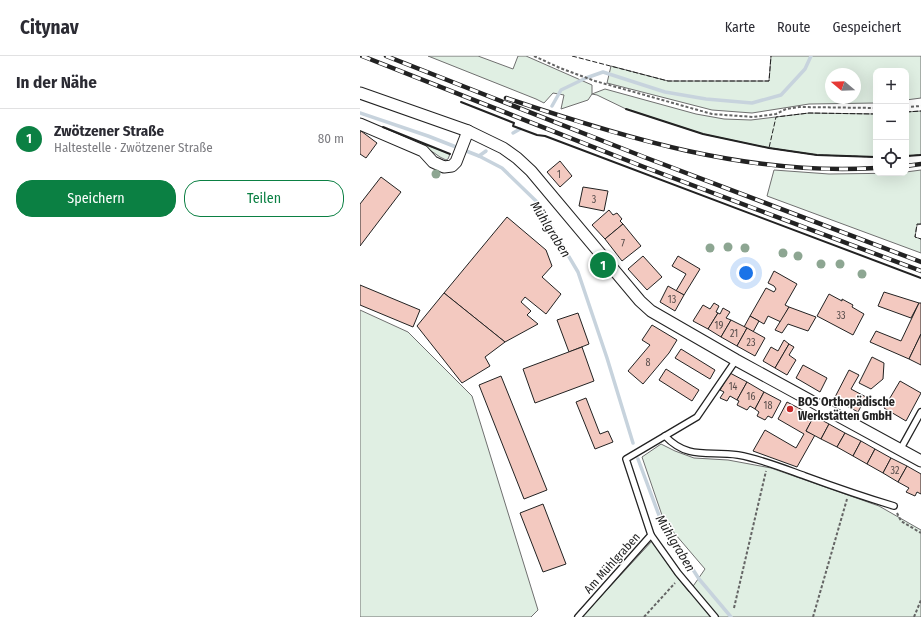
<!DOCTYPE html>
<html lang="de">
<meta charset="utf-8">
<style>
:root{--surface:#fff;--page:#f2f2f3;--text:#2b2b33;--muted:#7c7c81;--line:#e1e1e2;--accent:#0b8043}
body{margin:0;font-family:"Fira Sans Condensed",sans-serif;background:var(--page);color:var(--text)}
.controls{position:absolute;right:12px;top:12px;display:grid;overflow:hidden;border-radius:8px;box-shadow:0 4px 16px #0002}
.controls button{width:36px;height:36px;display:grid;place-items:center;padding:0;border:0;border-bottom:1px solid var(--line);background:var(--surface);color:var(--text);font:20px sans-serif}
.compass{position:absolute;left:465px;top:12px;width:36px;height:36px;border-radius:50%;background:var(--surface);box-shadow:0 4px 16px #0002;rotate:289deg}
.you{position:absolute;left:386px;top:217px;width:14px;height:14px;margin:-10px;border:3px solid #fff;border-radius:50%;background:#1a73e8;box-shadow:0 0 0 6px #1a73e833}
.badge{display:grid;place-items:center;width:26px;height:26px;border-radius:50%;background:var(--accent);color:#fff;font-size:13px;font-weight:700}
.pin{position:absolute;translate:-50% -50%;border:2px solid #fff;box-shadow:0 1px 4px #0006}
.list{margin:0;padding:0;list-style:none}
h2{display:flex;justify-content:space-between;align-items:center;height:52px;margin:0;padding:0 16px;font-size:17px}
h2 small{font-size:13px;font-weight:400;color:var(--muted)}
.list li{display:grid;grid-template-columns:26px 1fr auto;gap:12px;align-items:center;box-sizing:border-box;height:60px;padding:0 16px;border-top:1px solid var(--line)}
.list b{display:block;font-size:15px;white-space:nowrap}
.list p{margin:0;font-size:13px;white-space:nowrap;color:var(--muted)}
.list em{font-size:13px;font-style:normal;color:var(--muted)}
.actions{display:flex;gap:8px;padding:12px 16px}
.actions a{flex:1;padding:9px 0;border:1px solid var(--accent);border-radius:16px;text-align:center;font-size:14px;color:var(--accent)}
.actions .main{background:var(--accent);color:#fff}
.icon{flex:none;width:22px;height:22px;fill:none;stroke:currentColor;stroke-width:2;stroke-linecap:round;stroke-linejoin:round}
.map{position:relative;flex:none;width:561px;height:561px;overflow:hidden}
header{display:flex;align-items:center;gap:24px;box-sizing:border-box;height:56px;padding:0 20px;background:var(--surface);border-bottom:1px solid var(--line)}
header strong{font-size:19px}
nav{display:flex;gap:22px;margin-inline-start:auto;font-size:14px}
main{display:flex}
aside{flex:1;background:var(--surface)}
.map>svg:first-child{display:block}
.green{fill:#e0efe3;stroke:#6f6f6f;fill-rule:evenodd}
.lines{fill:none;stroke-linecap:round;stroke-linejoin:round}
.stream{stroke:#c7d3dd;stroke-width:3.5}
.building{fill:#f3c9c0;stroke:#222}
.lane-casing{stroke:#222;stroke-width:8}
.street-casing{stroke:#222;stroke-width:13}
.path{stroke:#646464;stroke-width:2;stroke-dasharray:3 2;stroke-linecap:butt}
.lane{stroke:#fff;stroke-width:5.5}
.street{stroke:#fff;stroke-width:11}
.rail-casing{stroke:#222;stroke-width:4.5}
.rail{stroke:#fff;stroke-width:3;stroke-dasharray:9;stroke-linecap:butt}
.fence{stroke:#222;stroke-width:1;stroke-dasharray:5 2;stroke-linecap:butt}
.wall{stroke:#222;stroke-width:2}
.tree{fill:#8da692}
.poi-dot{fill:#c62828;stroke:#fff;stroke-width:1.5}
.labels{text-anchor:middle;stroke-width:3;stroke-linejoin:round;paint-order:stroke}
.number-label{font-size:10px;fill:#564c4a}
.poi-label{font-size:12px;font-weight:bold;fill:#222;stroke:#fff;text-anchor:start}
.street-label{font-size:12px;fill:#222;stroke:#fff}
.water-label{font-size:13px;font-style:italic;fill:#222;stroke:#fff}
</style>
<header>
<strong>Citynav</strong>
<nav><a>Karte</a><a>Route</a><a>Gespeichert</a></nav>
</header>
<main>
<aside>
<h2>In der Nähe<small></small></h2>
<ul class="list">
<li><span class="badge">1</span><div><b>Zwötzener Straße</b><p>Haltestelle · Zwötzener Straße</p></div><em>80 m</em></li>
</ul>
<div class="actions"><a class="main">Speichern</a><a>Teilen</a></div>
</aside>
<div class="map">
<svg width="561" height="561" viewBox="0 0 561 561">
<rect width="100%" height="100%" fill="#fff"/>
<g class="green">
<path d="M68,0H118L153,13L158,0H166L232,29V38L245,33L336,58L364,63L391,64L449,57L516,58V101L457,99L409,92L343,78L266,53L237,39L232,38L228,44L201,53L204,39L193,37L184,47L176,43Z"/>
<path d="M411,0H561V42L546,44V15H516V47L449,48L392,57L352,54L247,27L251,10L308,25H409ZM471,18H495V42H471Z"/>
<path d="M561,55V99L546,100V56Z"/>
<path d="M64,88L90,98L88,103L86,104L80,101L64,90Z"/>
<path d="M414,114L469,118L546,117V116L561,114V168L557,169L555,181L561,183V197L407,140Z"/>
<path d="M0,254L48,276L112,340L178,554L171,561H0Z"/>
<path d="M301,388L315,395L334,402L368,404L411,412L519,450L561,474V561H222L292,485L316,520L329,536L345,513L304,465L282,401Z"/>
</g>
<g class="lines">
<g class="stream">
<path d="M192,50L201,34L226,22L243,16L305,36L346,43L392,47L421,39L445,13L451,0"/>
<path d="M0,57L68,80L119,100L142,112L176,145L218,216L247,302L273,387"/>
<path d="M153,77L160,73"/>
<path d="M119,100L126,95"/>
<path d="M278,403L300,462L339,523L371,561"/>
</g>
</g>
<g class="building">
<path d="M1,75L17,87L6,102L0,98V77Z"/>
<path d="M200,105L212,120L200,131L187,116Z"/>
<path d="M21,121L41,136L0,190V148Z"/>
<path d="M223,131L248,135L244,155L219,150Z"/>
<path d="M249,154L253,159L257,157L262,163L260,165L263,168L245,183L232,169Z"/>
<path d="M147,161L186,194L192,210L182,221L201,238L186,258L165,241L161,246L171,255L167,259L178,268L145,286L84,237Z"/>
<path d="M263,168L281,190L262,205L245,183Z"/>
<path d="M283,200L302,221L287,234L268,213Z"/>
<path d="M318,200L340,213L324,239L316,235L326,218L312,210Z"/>
<path d="M414,215L437,228L425,249L429,251L421,266L408,260L404,268L390,260L406,232L414,236L416,233L414,230L408,227Z"/>
<path d="M0,229L60,254L53,271L0,249Z"/>
<path d="M308,230L324,239L315,255L300,246Z"/>
<path d="M524,236L559,247L551,262L518,250Z"/>
<path d="M84,237L145,286L125,301L130,310L102,327L57,270Z"/>
<path d="M469,238L482,245V243L493,249L492,251L504,258L493,279L457,260Z"/>
<path d="M354,247L359,250L356,256L358,257L348,273L333,265L343,249L350,253Z"/>
<path d="M559,247H561V278L549,303L510,286L516,275L541,285Z"/>
<path d="M429,251L456,261L448,275L428,268L422,277L415,274Z"/>
<path d="M363,252L370,256L366,262L371,264L361,281L348,273L358,257L360,258Z"/>
<path d="M218,257L229,288L209,296L197,264Z"/>
<path d="M390,260L399,265L393,276L384,271Z"/>
<path d="M371,264L387,272L377,290L361,281Z"/>
<path d="M292,269L317,284L309,297L283,328L268,315L290,289L282,284Z"/>
<path d="M387,272L405,282L395,300L377,290Z"/>
<path d="M561,278V309L549,303Z"/>
<path d="M424,284L429,288L415,312L403,305L411,291L418,295Z"/>
<path d="M429,288L434,291L429,299L436,304L427,319L415,312Z"/>
<path d="M222,291L234,325L175,347L163,313Z"/>
<path d="M321,293L355,314L350,323L315,302Z"/>
<path d="M512,301L524,307L523,323L511,333L499,327Z"/>
<path d="M443,309L467,322L460,336L436,322Z"/>
<path d="M306,313L339,334L332,345L299,324Z"/>
<path d="M489,314L499,319L491,333L506,341L498,356L474,343Z"/>
<path d="M370,317L387,326L377,344L370,340L367,345L360,342L364,336L360,334Z"/>
<path d="M141,320L187,434L164,443L119,329Z"/>
<path d="M540,325L561,337L546,365L524,352Z"/>
<path d="M387,326L404,336L395,353L390,350L387,354L377,349L379,345L377,344Z"/>
<path d="M404,336L421,345L412,362L408,360L405,364L397,360L399,356L395,353Z"/>
<path d="M226,342L240,378L248,375L253,386L235,393L216,346Z"/>
<path d="M427,346L454,360L446,375L455,379L437,411L393,395L405,374L436,392L444,378L418,363Z"/>
<path d="M454,360L469,368L461,383L446,375Z"/>
<path d="M469,368L485,377L477,391L461,383Z"/>
<path d="M485,377L501,385L493,400L477,391Z"/>
<path d="M501,385L515,393L507,408L493,400Z"/>
<path d="M515,393L531,402L523,417L507,408Z"/>
<path d="M531,402L547,410L538,426L523,417Z"/>
<path d="M547,410L561,418V438L557,436L555,440L546,436L549,432L538,426Z"/>
<path d="M183,448L206,508L183,516L160,457Z"/>
</g>
<g class="lines">
<g class="lane-casing">
<g id="lane">
<path d="M305,380C329,405 350,394 378,399C401,403 423,412 445,420C475,431 504,441 534,450"/>
<path d="M540,394L561,356"/>
<path d="M291,479L318,517L355,561"/>
<path d="M218,561L291,479L266,403L337,361L376,304"/>
</g>
</g>
<g class="street-casing">
<g id="street">
<path d="M0,37L108,75L143,92L157,102L171,115L280,245L291,255L376,304L561,405"/>
<path d="M0,68L63,95L73,106L84,111L92,110L96,106L108,75"/>
</g>
</g>
<g class="path">
<path d="M174,0L200,12L235,25L352,58L393,61L416,58L426,53L439,51L516,52"/>
<path d="M546,51L561,50"/>
<path d="M537,457L541,465L561,477"/>
<path d="M374,552L406,415"/>
<path d="M284,561L315,527"/>
<path d="M453,561L487,443"/>
<path d="M554,561L561,544"/>
</g>
<use href="#lane" class="lane"/>
<use href="#street" class="street"/>
<g class="rail-casing">
<g id="rail">
<path d="M2,0L284,111L561,215"/>
<path d="M26,0L284,101L561,206"/>
<path d="M146,42C265,82 389,120 516,112"/>
<path d="M546,110L561,108"/>
</g>
</g>
<use href="#rail" class="rail"/>
<g class="fence">
<path d="M212,0L308,25H409L411,0"/>
<path d="M546,56L561,55"/>
<path d="M516,58L449,57L416,61L409,92L457,99L516,101"/>
<path d="M546,100L561,99"/>
<path d="M561,168H557L555,181L561,183"/>
</g>
<g class="wall">
<path d="M101,46L154,67L153,70L177,79L185,80L561,222"/>
<path d="M266,53L343,78L409,92L457,99L516,101"/>
<path d="M23,71L90,98"/>
<path d="M546,100L561,99"/>
</g>
</g>
<g class="tree">
<circle cx="76" cy="118" r="4.5"/>
<circle cx="368" cy="191" r="4.5"/>
<circle cx="350" cy="192" r="4.5"/>
<circle cx="385" cy="192" r="4.5"/>
<circle cx="423" cy="197" r="4.5"/>
<circle cx="438" cy="200" r="4.5"/>
<circle cx="461" cy="208" r="4.5"/>
<circle cx="480" cy="208" r="4.5"/>
<circle cx="502" cy="218" r="4.5"/>
</g>
<circle class="poi-dot" cx="430" cy="353" r="4"/>
<g class="labels">
<g class="number-label">
<text x="199" y="122">1</text>
<text x="234" y="147">3</text>
<text x="263" y="191">7</text>
<text x="312" y="247">13</text>
<text x="481" y="263">33</text>
<text x="359" y="273">19</text>
<text x="374" y="281">21</text>
<text x="391" y="290">23</text>
<text x="288" y="310">8</text>
<text x="373" y="334">14</text>
<text x="391" y="344">16</text>
<text x="408" y="353">18</text>
<text x="535" y="418">32</text>
</g>
<g class="poi-label">
<text x="438" y="350">BOS Orthopädische<tspan x="438" dy="14">Werkstätten GmbH</tspan></text>
</g>
<g class="street-label">
<text transform="translate(252 507) rotate(-48)" y="4">Am Mühlgraben</text>
</g>
<g class="water-label">
<text transform="translate(191 173) rotate(58)" y="5">Mühlgraben</text>
<text transform="translate(316 487) rotate(59)" y="5">Mühlgraben</text>
</g>
</g>
</svg>
<div class="controls">
<button>+</button>
<button>−</button>
<button><svg class="icon" aria-label="locate" viewBox="0 0 24 24"><circle cx="12" cy="12" r="6"/><path d="M12 2v4M12 18v4M2 12h4M18 12h4"/></svg></button>
</div>
<svg class="compass" viewBox="-18 -18 36 36"><path d="M0-13l5 13h-10z" fill="#e53935"/><path d="M0 13l5-13h-10z" fill="#7c7c81"/></svg>
<div class="you"></div>
<div class="pin badge" style="left:243px;top:209px">1</div>
</div>
</main>
